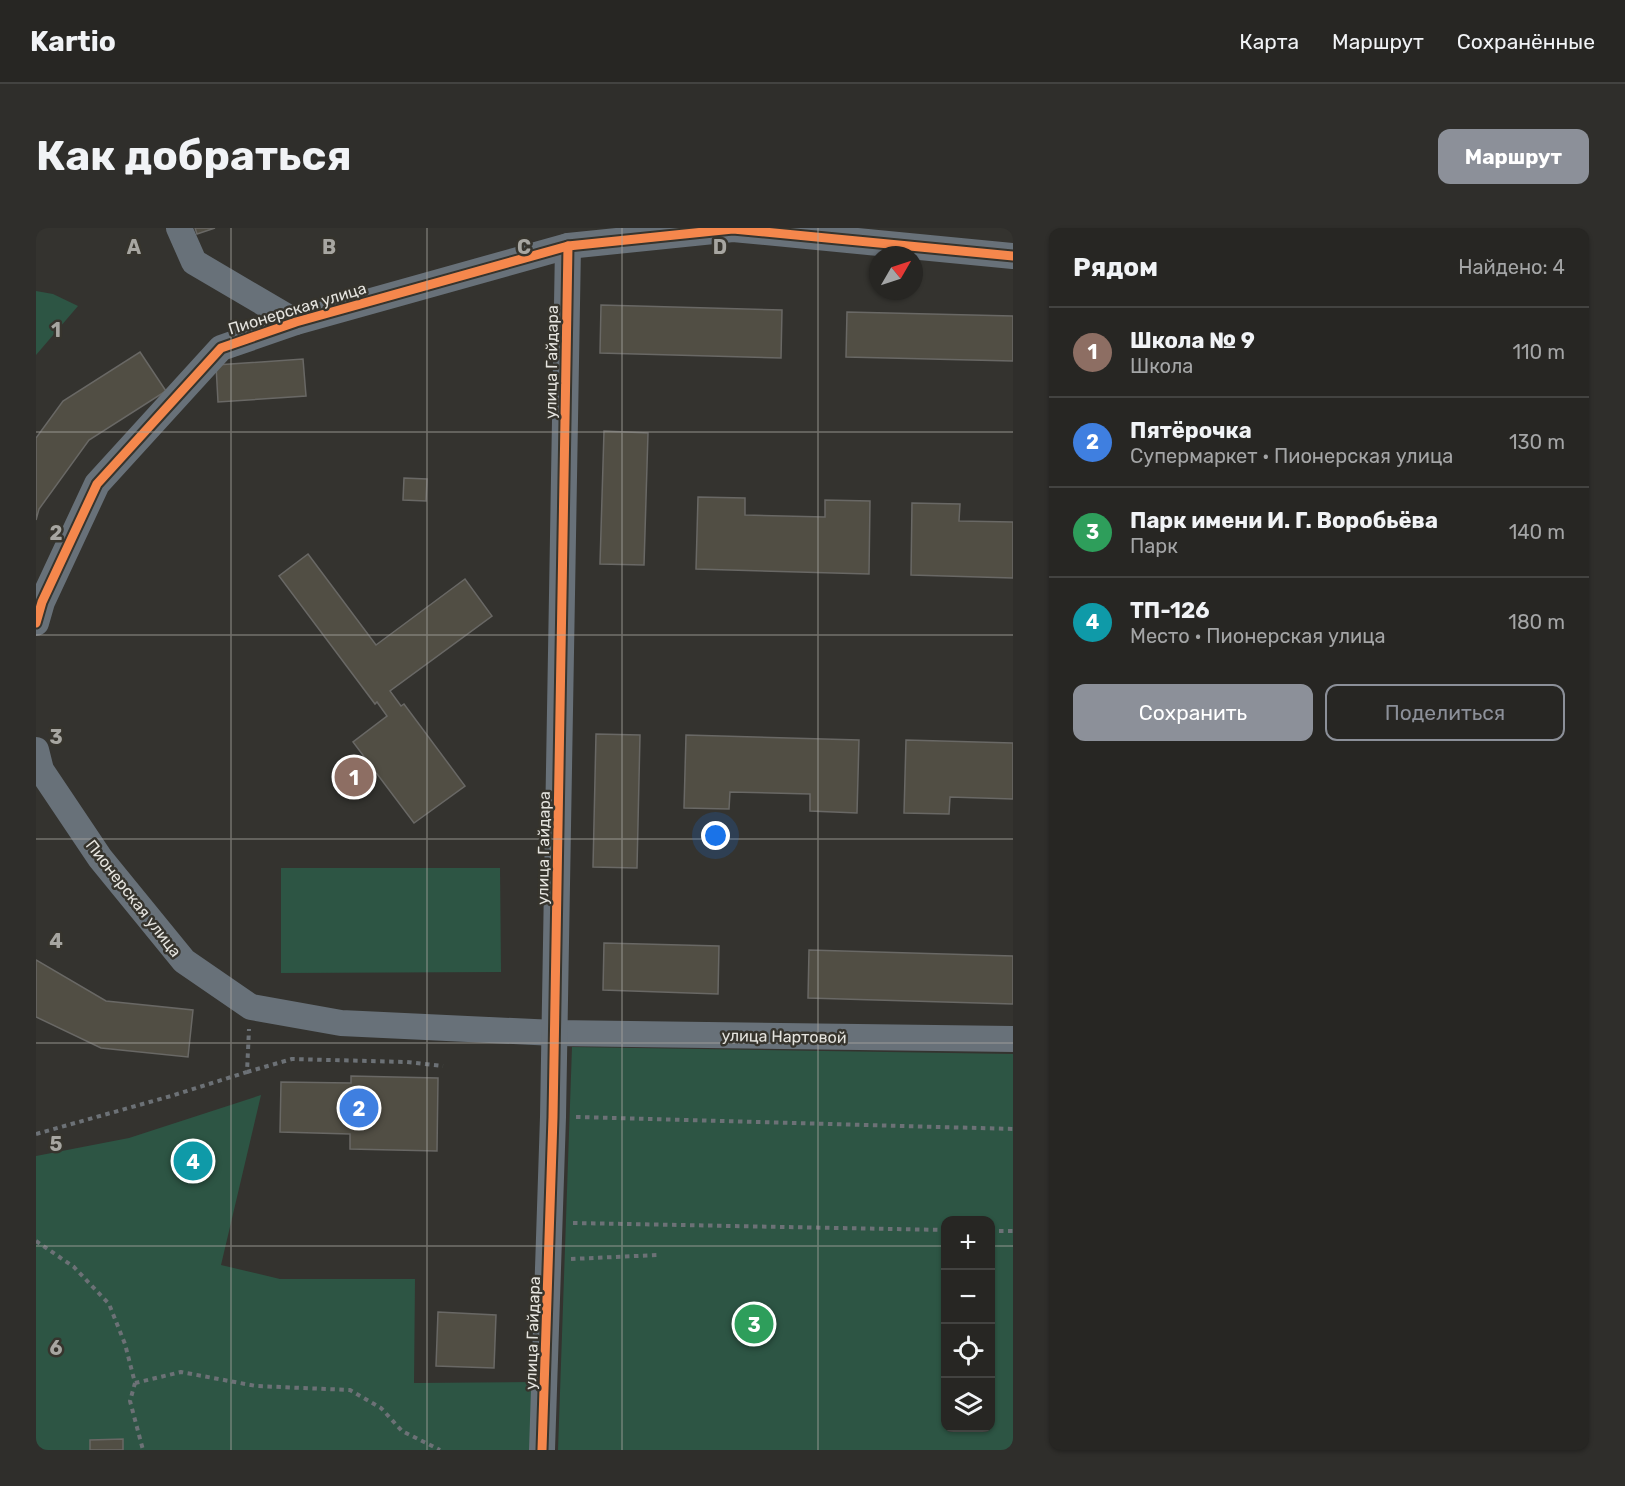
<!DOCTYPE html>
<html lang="ru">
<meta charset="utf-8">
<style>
:root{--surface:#272623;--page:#2f2e2b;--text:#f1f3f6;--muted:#a4a5a6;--line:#434341;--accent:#8c9099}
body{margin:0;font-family:Rubik,sans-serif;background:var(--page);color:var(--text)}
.controls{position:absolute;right:18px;bottom:18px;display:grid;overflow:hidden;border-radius:12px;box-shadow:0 2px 4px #0004}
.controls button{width:54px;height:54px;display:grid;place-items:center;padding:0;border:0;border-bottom:2px solid var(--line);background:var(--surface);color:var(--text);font:30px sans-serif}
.compass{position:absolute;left:833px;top:18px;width:54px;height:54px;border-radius:50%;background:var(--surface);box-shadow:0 2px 4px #0004;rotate:51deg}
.you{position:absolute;left:680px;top:608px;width:21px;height:21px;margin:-15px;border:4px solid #fff;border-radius:50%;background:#1a73e8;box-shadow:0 0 0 9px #1a73e833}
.badge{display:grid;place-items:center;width:39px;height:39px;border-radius:50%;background:var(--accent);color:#fff;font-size:20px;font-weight:700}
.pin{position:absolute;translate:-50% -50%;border:3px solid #fff;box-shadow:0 2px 6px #0006}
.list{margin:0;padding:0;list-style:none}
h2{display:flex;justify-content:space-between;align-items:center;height:78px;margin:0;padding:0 24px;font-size:26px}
h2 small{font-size:20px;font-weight:400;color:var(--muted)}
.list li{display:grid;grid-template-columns:39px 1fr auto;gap:18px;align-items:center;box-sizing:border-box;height:90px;padding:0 24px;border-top:2px solid var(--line)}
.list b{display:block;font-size:22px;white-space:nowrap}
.list p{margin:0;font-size:20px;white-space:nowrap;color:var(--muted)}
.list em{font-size:20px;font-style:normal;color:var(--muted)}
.actions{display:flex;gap:12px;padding:18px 24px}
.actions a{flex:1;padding:14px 0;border:2px solid var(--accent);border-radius:12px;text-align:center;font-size:21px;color:var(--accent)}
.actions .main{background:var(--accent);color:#fff}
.icon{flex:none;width:33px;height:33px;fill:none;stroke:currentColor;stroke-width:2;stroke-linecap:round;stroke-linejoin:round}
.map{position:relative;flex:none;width:977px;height:1222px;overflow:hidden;border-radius:12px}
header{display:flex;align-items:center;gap:36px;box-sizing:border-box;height:84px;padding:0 30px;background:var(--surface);border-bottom:2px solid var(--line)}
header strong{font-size:28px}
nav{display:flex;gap:33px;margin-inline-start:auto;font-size:21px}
.intro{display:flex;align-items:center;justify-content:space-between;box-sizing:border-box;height:144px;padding:0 36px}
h1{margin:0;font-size:42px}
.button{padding:15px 27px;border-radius:12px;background:var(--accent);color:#fff;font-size:21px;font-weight:700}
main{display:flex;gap:36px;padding:0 36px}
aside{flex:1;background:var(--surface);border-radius:12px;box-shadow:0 2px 4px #0004}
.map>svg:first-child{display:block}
.green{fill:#2d5544;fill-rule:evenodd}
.building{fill:#514e44;stroke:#696865;stroke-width:1.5}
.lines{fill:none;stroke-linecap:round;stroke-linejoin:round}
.path{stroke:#6c7176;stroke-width:4;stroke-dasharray:4.5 4.5;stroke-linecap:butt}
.minor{stroke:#687179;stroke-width:26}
.cycleway-casing{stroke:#36342d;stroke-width:13}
.cycleway{stroke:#f5874c;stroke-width:9}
.grid{fill:none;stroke:#a7a6a1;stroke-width:1.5;stroke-opacity:0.55}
.labels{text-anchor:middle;stroke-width:5;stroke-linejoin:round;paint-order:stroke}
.street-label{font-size:16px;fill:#e5e4df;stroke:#36342d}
.grid-label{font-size:20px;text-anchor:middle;font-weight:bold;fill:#a7a6a1;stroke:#36342d;stroke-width:5;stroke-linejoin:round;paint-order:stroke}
</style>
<header>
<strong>Kartio</strong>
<nav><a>Карта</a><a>Маршрут</a><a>Сохранённые</a></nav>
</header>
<div class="intro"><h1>Как добраться</h1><a class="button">Маршрут</a></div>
<main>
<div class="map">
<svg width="977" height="1222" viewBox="0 0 977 1222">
<rect width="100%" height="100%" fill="#34332f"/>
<g class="green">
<path d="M0,63L17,66L42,78L0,127Z"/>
<path d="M245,640H464L465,744L245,745Z"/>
<path d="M536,819L977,826V1222H522ZM954,992V1200H909V992Z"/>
<path d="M225,867L185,1037L244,1051H379L378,1155L497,1154L494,1222H0V928L93,910Z"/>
</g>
<g class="building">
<path d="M159,0H179L161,6Z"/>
<path d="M565,77L746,82L745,130L564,125Z"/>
<path d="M811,84L977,88V133L810,129Z"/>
<path d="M104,124L130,163L53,212L3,281L0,292V210L27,173Z"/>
<path d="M267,131L270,168L182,174L180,137Z"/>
<path d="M568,203L612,205L608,337L564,336Z"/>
<path d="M368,250L391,251L390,273L367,272Z"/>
<path d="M662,269L709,270V287L789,289V272L834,273L833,346L660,341Z"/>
<path d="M876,275L924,276L923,293L977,294V350L875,347Z"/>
<path d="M272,326L340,417L429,351L456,388L354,463L365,478L368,476L429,558L378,595L317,514L351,488L341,474L339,476L243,348Z"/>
<path d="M560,506L604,507L601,640L557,639Z"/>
<path d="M650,507L823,512L821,585L774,583V566L694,564L693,581L648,580Z"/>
<path d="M870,512L977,515V571L914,569L913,586L868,585Z"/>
<path d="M568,715L683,718L682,766L567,762Z"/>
<path d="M773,722L977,728V776L772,770Z"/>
<path d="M0,732L70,773L157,782L152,829L65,820L0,789Z"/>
<path d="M315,848L402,850L401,923L314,921V906L244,904L245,854L315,855Z"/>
<path d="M150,916H166L164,950H148Z"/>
<path d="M402,1084L460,1087L458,1140L400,1138Z"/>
<path d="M87,1211V1222H54V1212Z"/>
</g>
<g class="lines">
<g class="path">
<path d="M211,844L256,831L371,834L407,838"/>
<path d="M540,889L977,901"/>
<path d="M0,906L135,868L211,844L213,801"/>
<path d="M537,995L909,1002"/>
<path d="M954,1003H977"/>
<path d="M0,1013L38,1039L73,1076L89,1116L99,1155L94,1173L107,1222"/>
<path d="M535,1031L622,1027"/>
<path d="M99,1155L145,1144L220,1158L314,1162L345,1180L366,1203L404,1222"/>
</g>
<g class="minor">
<path d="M143,0L158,34L260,94"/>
<path d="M0,395L6,374L61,256L185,120L260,94L532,18L697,1L977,28"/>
<path d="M0,522L5,542L64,630L148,733L215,779L305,795L519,805L977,811"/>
<path d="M506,1222L517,889L532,18"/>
</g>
<g class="cycleway-casing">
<g id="cycleway">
<path d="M0,395L6,374L61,256L185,120L260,94L532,18L697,1L977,28"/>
<path d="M506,1222L517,889L532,18"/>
</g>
</g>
<use href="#cycleway" class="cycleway"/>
</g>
<path class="grid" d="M195,0V1222M391,0V1222M586,0V1222M782,0V1222M0,204H977M0,407H977M0,611H977M0,815H977M0,1018H909M954,1018H977"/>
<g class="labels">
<g class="street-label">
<text transform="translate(261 80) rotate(-17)" y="6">Пионерская улица</text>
<text transform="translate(515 134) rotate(-89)" y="6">улица Гайдара</text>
<text transform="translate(507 620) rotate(-89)" y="6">улица Гайдара</text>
<text transform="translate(98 670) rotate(52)" y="6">Пионерская улица</text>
<text transform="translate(748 808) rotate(1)" y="6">улица Нартовой</text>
<text transform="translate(496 1105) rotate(-88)" y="6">улица Гайдара</text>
</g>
</g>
<g class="grid-label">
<text x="98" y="26">A</text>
<text x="293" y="26">B</text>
<text x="488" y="26">C</text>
<text x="684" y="26">D</text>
<text x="20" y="109">1</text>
<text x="20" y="312">2</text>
<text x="20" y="516">3</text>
<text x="20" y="720">4</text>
<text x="20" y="923">5</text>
<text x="20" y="1127">6</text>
</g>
</svg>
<div class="controls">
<button>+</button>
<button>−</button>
<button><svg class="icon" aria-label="locate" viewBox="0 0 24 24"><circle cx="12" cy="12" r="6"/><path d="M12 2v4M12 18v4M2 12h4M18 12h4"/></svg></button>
<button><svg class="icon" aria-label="layers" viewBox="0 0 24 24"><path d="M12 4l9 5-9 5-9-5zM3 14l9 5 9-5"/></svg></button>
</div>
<svg class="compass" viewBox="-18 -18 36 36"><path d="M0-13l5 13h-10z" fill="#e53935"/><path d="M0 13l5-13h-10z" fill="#a4a5a6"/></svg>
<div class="you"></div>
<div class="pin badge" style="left:318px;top:549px;background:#8d6e63">1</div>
<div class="pin badge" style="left:323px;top:880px;background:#3f7fe0">2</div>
<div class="pin badge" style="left:718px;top:1096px;background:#2e9e5b">3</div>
<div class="pin badge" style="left:157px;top:933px;background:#0f9aa8">4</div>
</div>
<aside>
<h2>Рядом<small>Найдено: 4</small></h2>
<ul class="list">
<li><span class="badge" style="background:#8d6e63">1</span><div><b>Школа № 9</b><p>Школа</p></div><em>110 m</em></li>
<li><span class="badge" style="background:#3f7fe0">2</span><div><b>Пятёрочка</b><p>Супермаркет · Пионерская улица</p></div><em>130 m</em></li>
<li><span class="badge" style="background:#2e9e5b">3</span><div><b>Парк имени И. Г. Воробьёва</b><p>Парк</p></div><em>140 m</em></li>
<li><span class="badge" style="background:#0f9aa8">4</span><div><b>ТП-126</b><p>Место · Пионерская улица</p></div><em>180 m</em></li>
</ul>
<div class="actions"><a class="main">Сохранить</a><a>Поделиться</a></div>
</aside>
</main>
